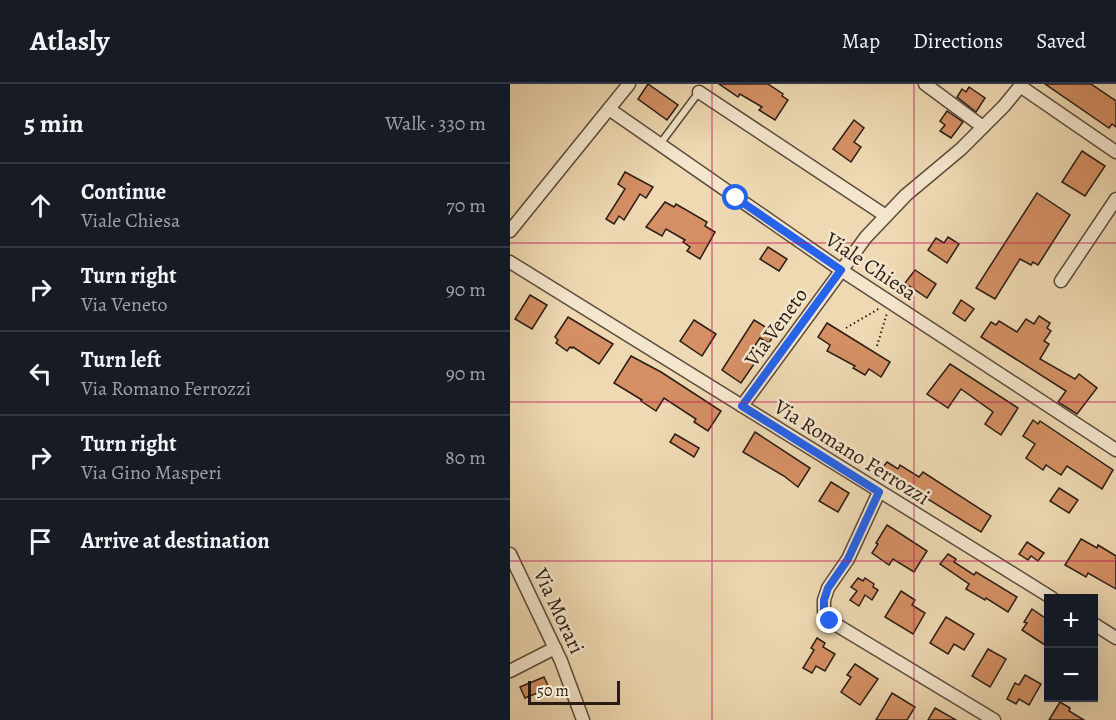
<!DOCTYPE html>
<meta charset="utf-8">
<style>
:root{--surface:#171b24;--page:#20242c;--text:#f1f3f6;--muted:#9ea1a6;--line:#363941}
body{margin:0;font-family:Alegreya,serif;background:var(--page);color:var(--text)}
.controls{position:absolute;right:18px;bottom:18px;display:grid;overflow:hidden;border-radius:0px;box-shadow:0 6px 24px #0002}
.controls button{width:54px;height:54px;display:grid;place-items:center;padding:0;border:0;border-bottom:2px solid var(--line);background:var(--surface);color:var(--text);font:30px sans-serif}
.scale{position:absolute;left:18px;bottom:15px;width:92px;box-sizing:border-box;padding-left:6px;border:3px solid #2a1c15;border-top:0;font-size:16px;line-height:21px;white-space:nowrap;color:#2a1c15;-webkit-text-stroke:4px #f4e6cd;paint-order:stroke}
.stop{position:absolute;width:18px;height:18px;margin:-14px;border:4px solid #2563eb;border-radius:50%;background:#fff}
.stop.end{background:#2563eb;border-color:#fff;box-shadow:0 2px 6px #0008}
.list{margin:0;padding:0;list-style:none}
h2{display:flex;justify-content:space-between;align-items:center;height:78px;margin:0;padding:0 24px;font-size:26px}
h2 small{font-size:20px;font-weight:400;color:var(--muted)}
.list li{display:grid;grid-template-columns:39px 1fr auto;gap:18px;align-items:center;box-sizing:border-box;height:84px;padding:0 24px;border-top:2px solid var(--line)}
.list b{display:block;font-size:22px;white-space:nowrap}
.list p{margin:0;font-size:20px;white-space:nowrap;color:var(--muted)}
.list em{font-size:20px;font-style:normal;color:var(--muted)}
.icon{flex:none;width:33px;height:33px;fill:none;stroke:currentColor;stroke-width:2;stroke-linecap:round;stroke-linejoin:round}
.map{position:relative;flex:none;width:606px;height:636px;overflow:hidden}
header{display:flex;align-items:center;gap:36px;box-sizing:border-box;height:84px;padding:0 30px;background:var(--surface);border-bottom:2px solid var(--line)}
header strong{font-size:28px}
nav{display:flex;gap:33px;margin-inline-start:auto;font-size:21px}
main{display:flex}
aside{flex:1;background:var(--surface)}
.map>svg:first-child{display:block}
.building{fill:#d49064;stroke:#2a1c15;stroke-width:1.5}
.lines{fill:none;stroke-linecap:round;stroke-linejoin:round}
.service-casing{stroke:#5b4b3c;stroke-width:9}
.minor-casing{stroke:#5b4b3c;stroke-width:15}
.path{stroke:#2a1c15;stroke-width:2;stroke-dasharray:1.5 3;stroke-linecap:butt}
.service{stroke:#f4e6cd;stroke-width:6}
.minor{stroke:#f4e6cd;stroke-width:12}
.route{stroke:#2563eb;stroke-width:8}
.grid{fill:none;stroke:#c2185b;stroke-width:1.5;stroke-opacity:0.55}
.labels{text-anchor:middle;stroke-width:5;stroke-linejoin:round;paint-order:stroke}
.street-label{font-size:21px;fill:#2a1c15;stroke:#f4e6cd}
</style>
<header>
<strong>Atlasly</strong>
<nav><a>Map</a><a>Directions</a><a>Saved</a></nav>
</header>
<main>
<aside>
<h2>5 min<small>Walk · 330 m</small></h2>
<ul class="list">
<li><svg class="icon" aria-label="ahead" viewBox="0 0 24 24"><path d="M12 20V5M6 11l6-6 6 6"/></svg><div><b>Continue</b><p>Viale Chiesa</p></div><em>70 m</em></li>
<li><svg class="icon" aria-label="right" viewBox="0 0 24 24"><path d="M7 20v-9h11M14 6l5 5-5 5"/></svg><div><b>Turn right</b><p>Via Veneto</p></div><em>90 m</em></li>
<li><svg class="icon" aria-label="left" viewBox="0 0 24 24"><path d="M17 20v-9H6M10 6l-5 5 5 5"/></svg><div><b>Turn left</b><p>Via Romano Ferrozzi</p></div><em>90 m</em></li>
<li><svg class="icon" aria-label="right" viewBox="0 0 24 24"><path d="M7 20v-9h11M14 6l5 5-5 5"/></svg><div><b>Turn right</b><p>Via Gino Masperi</p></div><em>80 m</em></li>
<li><svg class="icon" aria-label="arrive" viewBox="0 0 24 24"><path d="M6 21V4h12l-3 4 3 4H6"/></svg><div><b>Arrive at destination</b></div></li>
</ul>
</aside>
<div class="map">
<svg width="606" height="636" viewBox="0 0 606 636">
<rect width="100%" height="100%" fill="#eed9b2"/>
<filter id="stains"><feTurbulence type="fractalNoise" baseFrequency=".00333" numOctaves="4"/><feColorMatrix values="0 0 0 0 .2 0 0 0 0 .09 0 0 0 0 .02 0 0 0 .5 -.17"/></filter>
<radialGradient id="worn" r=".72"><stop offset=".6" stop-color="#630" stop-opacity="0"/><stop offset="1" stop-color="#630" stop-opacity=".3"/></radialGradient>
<g class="building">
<path d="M138,0L168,21L157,36L128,15Z"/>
<path d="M209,0H258L273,10L272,12L278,16L265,36L249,26L252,23L230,10L228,13Z"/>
<path d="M535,0H581L606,17V43L602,40L599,44Z"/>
<path d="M459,3L475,14L466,28L447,13L452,5L456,8Z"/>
<path d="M437,27L453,38L441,54L430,47L435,41L430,37Z"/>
<path d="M344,36L354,44L344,58L351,63L341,78L323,65Z"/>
<path d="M572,67L595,82L575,112L552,98Z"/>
<path d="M115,88L143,103L136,114L130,110L114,136L109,132L104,140L96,135L115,105L108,100Z"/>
<path d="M527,109L560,131L528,181L523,178L521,181L510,175L485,215L466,204Z"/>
<path d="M155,118L164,123L166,120L197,138L195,142L205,148L190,175L177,167L180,163L173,158L175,156L156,145L152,152L136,143Z"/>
<path d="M438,153L449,160L437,179L418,166L426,154L434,159Z"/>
<path d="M258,163L277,175L269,187L250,175Z"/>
<path d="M405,186L426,200L417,214L395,199Z"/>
<path d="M20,211L37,221L22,245L5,235Z"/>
<path d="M451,216L464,225L455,237L443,229Z"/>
<path d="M529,232L540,239L537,244L541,247L534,257L539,260L530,275L565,295L569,290L587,304L567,330L548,318L556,307L471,253L481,238L486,241L489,237L507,248L516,235L524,240Z"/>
<path d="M58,233L103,260L89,280L63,263L62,264L60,263L57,267L46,259L48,256L45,253Z"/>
<path d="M184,236L206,250L192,272L170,257Z"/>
<path d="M244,236L265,249L259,259L250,254L236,275L244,280L231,299L212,286Z"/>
<path d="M317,239L380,278L371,293L359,285L355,291L343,284L345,282L317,267L320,261L308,253Z"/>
<path d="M121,272L151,288L211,327L198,347L184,338L186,335L154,314L146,327L131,317L132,316L104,299Z"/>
<path d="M440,280L508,324L491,351L475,340L483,328L451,305L438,324L417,310Z"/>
<path d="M523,336L528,340L530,337L603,386L592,405L557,382L551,391L536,381L533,386L516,374L525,360L513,352Z"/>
<path d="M245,348L300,384L288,403L274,392L233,368Z"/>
<path d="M165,350L189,364L184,373L160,358Z"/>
<path d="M377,378L388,385L390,381L409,393L413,388L481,432L471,448L371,386Z"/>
<path d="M321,398L339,409L328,428L309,417Z"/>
<path d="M549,404L568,416L559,429L540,417Z"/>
<path d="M377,441L417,467L404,488L383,475L379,481L362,469L368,460L366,459Z"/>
<path d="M571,455L587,464L588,461L606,472V505L578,489L576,493L555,481Z"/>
<path d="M517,458L534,469L528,477L521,472L518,476L509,470Z"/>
<path d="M438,470L446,475L444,478L464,491L466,488L507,513L498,528L476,514L475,516L456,505L459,500L430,480Z"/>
<path d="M348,494L353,497L355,494L364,500L363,503L368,506L362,516L355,511L349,522L340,516L347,507L341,503Z"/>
<path d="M391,507L405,516L402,521L415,529L403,550L375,533Z"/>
<path d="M522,525L538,536V563L512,546L517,539L514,538Z"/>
<path d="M436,533L464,550L454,566L444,560L438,570L420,559Z"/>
<path d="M307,554L315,559L313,563L325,570L315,587L306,582L302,589L293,584L304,566L301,564Z"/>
<path d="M478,565L496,575L480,603L462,592Z"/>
<path d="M345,580L368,595L350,621L331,608L341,593L337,591Z"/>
<path d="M515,591L531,600L519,621L509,615L506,620L497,615L505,599L509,601Z"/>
<path d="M34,593L39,604L15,614L10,603Z"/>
<path d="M382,609L405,623L397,636H366Z"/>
<path d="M550,618L560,624L559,627L574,636H539Z"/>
<path d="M425,624L446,636H418Z"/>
</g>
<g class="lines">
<g class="service-casing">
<path id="service" d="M150,60L189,8"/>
</g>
<g class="minor-casing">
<g id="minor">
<path d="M415,0L473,43"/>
<path d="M510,2L606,68"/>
<path d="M189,8L376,132"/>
<path d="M99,25L331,186L606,366"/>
<path d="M0,147L119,0"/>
<path d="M0,178L542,514"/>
<path d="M551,197L606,115"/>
<path d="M232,322L356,153L396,111L451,65L494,22L512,0"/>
<path d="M369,408L338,475L318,504L314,516V527L320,537L484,636"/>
<path d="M0,470L51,577L73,636"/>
<path d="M584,540L606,554"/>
<path d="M0,587L45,564"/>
</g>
</g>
<g class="path">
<path d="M336,244L370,224"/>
<path d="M367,262L377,229"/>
</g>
<use href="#service" class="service"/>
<use href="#minor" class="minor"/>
</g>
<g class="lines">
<path class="route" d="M226,114L331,186L232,322L369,408L338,475L318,504L314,516V527L320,537"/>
</g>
<path class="grid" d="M202,0V636M404,0V636M0,159H606M0,318H606M0,477H606"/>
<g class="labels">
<g class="street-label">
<text transform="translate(361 182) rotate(34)" y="7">Viale Chiesa</text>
<text transform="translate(266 243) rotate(-54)" y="7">Via Veneto</text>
<text transform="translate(342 368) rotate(32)" y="7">Via Romano Ferrozzi</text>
<text transform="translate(49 527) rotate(65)" y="7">Via Morari</text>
</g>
</g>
<rect width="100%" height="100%" filter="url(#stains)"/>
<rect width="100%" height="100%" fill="url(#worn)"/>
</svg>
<div class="controls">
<button>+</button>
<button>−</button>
</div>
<div class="scale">50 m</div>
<div class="stop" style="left:226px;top:114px"></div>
<div class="stop end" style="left:320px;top:537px"></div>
</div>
</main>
